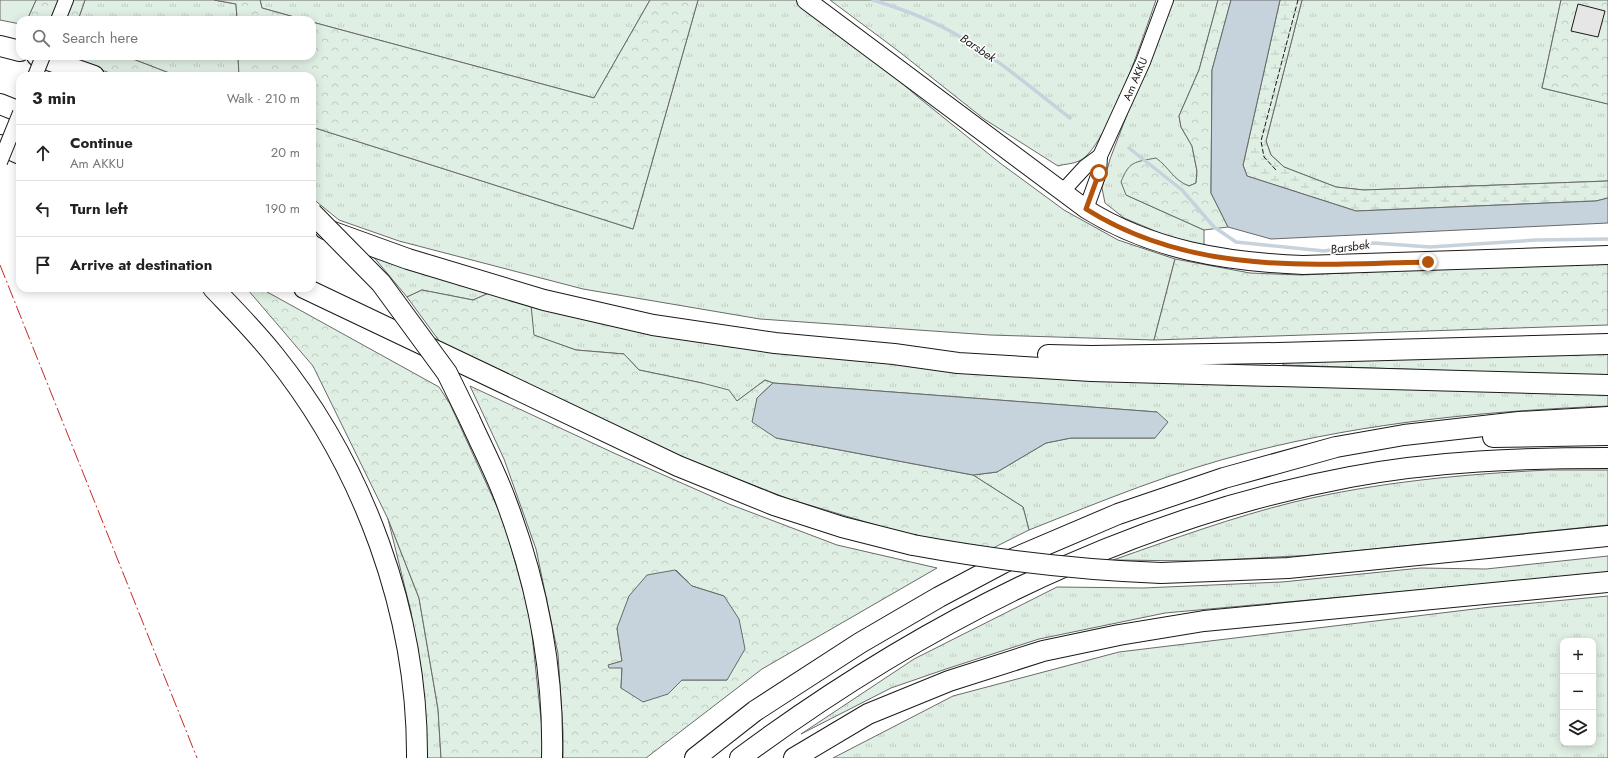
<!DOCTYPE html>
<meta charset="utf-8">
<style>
:root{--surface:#fff;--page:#f2f2f2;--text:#222;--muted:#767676;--line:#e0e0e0}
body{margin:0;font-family:Jost,sans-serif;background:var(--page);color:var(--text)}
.controls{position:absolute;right:12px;bottom:12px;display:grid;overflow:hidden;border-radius:8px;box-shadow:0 2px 10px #0003}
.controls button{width:36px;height:36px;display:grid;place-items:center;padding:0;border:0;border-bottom:1px solid var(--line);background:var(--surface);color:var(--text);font:20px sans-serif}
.stop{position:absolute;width:12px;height:12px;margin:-9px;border:3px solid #b45309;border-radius:50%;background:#fff}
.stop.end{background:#b45309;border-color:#fff;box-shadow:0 1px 4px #0008}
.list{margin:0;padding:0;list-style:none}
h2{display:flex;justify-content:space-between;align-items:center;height:52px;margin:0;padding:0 16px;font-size:17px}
h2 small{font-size:13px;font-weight:400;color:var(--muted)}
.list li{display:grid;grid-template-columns:26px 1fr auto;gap:12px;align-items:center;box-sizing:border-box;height:56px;padding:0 16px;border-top:1px solid var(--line)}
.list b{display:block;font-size:15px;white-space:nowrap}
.list p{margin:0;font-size:13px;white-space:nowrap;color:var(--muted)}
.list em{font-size:13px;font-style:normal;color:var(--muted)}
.icon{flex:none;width:22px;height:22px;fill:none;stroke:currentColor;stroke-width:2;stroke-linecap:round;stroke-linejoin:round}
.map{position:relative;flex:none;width:1608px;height:758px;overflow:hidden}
.search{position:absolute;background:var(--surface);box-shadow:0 2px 10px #0003;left:16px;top:16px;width:300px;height:44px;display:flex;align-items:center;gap:10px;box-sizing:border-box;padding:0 14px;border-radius:12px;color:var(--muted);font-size:15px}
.panel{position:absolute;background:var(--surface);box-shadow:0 2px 10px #0003;left:16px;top:72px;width:300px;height:220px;border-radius:12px}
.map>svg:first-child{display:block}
.grass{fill:url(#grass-tufts);stroke:#6a6a6a;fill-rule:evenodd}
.forest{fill:url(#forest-crowns);stroke:#6a6a6a;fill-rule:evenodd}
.wetland{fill:url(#wetland-marsh);stroke:#6a6a6a}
.green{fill:#e0efe3;stroke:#6a6a6a}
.water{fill:#c6d2dc;stroke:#6a6a6a}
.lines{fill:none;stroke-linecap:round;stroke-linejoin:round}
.stream{stroke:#c6d2dc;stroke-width:3.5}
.building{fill:#e6e6e6;stroke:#1a1a1a}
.minor-casing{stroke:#1a1a1a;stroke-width:16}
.major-casing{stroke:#1a1a1a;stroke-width:20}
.highway-casing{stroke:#1a1a1a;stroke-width:22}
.minor{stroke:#fff;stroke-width:14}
.major{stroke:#fff;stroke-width:18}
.highway{stroke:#fff;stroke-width:20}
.minor-bridge-casing{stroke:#1a1a1a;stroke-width:16;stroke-linecap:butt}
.highway-bridge-casing{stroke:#1a1a1a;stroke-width:22;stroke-linecap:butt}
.minor-bridge{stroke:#fff;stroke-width:14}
.highway-bridge{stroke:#fff;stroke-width:20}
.fence{stroke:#1a1a1a;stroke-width:1;stroke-dasharray:5 2;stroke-linecap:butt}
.power{stroke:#c62828;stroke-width:1;stroke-dasharray:14 3 2 3;stroke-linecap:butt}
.route{stroke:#b45309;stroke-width:5}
.labels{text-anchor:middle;stroke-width:3;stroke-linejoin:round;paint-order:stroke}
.street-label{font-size:11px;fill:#1a1a1a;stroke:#fff}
.water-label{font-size:12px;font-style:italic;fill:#1a1a1a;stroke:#fff}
</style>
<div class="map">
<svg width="1608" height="758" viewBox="0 0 1608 758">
<defs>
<pattern id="grass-tufts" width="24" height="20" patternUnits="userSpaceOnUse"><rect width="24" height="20" fill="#e0efe3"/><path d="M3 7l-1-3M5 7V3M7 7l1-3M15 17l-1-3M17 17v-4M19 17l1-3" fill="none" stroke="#c0ccc2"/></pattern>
<pattern id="forest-crowns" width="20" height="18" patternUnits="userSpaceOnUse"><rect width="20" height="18" fill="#e0efe3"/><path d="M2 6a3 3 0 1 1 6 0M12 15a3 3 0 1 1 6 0" fill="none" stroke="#c0ccc2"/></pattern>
<pattern id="wetland-marsh" width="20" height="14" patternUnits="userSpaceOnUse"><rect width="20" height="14" fill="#e0efe3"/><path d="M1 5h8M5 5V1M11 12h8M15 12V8" fill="none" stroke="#c0ccc2"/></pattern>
</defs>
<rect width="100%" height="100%" fill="#fff"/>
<g class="grass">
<path d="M85,0H214L236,4L237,20H78Z"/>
<path d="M260,0H650L594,98L312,22V20H305L262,8Z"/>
<path d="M698,0H797L852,40L918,97L1000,163L1064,210L1118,240L1175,259L1154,340L990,335L760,319L583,289L399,241L339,220L312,198V127L633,229Z"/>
<path d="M830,0H1156C1145,31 1107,149 1079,161C1073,164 1064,164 1058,166L984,119L897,50Z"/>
<path d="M1171,0H1218L1199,70L1179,116L1181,127L1192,146L1197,171L1196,183L1189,186L1181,183L1169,173L1126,195L1204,230V246L1167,236L1124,218L1105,203L1102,188L1110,159Z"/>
<path d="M1302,0H1561L1542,88L1608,104V181L1364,190L1336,187L1284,167L1271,155L1266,141Z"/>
<path d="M125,56H238L239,76H177Z"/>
<path d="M372,255L489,293L473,300L422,290L407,297Z"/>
<path d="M531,306L610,324L731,347L922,366L1608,390V406C1488,411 1368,422 1251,452C1174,471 1102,501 1029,530L1023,507L973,475L997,472L1046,443L1071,438H1155L1157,412L773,383L765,380L737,401L702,383L639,370L624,354L576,350L533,335Z"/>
<path d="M1608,352V376L1283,365V362Z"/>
<path d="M1549,470H1608V525L1315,555L1200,561L1113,560C1173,539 1233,517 1294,502C1378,482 1464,474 1549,470Z"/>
<path d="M388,519L419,598L438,709L441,758H425L419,672L411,612Z"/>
<path d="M1608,556V573L1165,613L1039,639L946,669L891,688L801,734L914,659L1057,587L1143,588L1282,582L1421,568L1486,569Z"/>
<path d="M1608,596V758H833L953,696L1119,652L1491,607ZM1563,641H1593V743H1563Z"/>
</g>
<g class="forest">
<path d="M36,0H85L78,20H27Z"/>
<path d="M214,0H260L262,8L305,20H237L236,4Z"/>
<path d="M650,0H698L633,229L312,127V76H239L238,56H312V22L594,98Z"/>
<path d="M1218,0H1231L1212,70L1211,193L1228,227L1204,230L1126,195L1121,182C1129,161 1135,162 1156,158C1169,167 1173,180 1189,186L1196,183L1197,171L1192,146L1181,127L1179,116L1199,70Z"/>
<path d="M1561,0H1608V104L1542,88Z"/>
<path d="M64,56H125L177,76H118Z"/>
<path d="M1175,259L1250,273L1301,275L1608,261V325L1154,340Z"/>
<path d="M255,288H260L439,387L450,404L504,522L530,615L543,738L542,758H441L438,709L419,598L388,519L313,366L248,290Z"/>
<path d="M422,290L473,300L489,293L531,305L534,335L576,350L624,354L639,370L702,383L729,390L737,401L765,380L773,383L757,398L776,438L973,475L1023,507L1029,530L991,549L906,534L789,499L680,457L440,342L407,297Z"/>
<path d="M470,386L616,454L729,504L837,545L937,568L762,669L646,758H563V731L558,654L536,549L504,459ZM676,570L692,586L724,596L727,680H682L668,694L621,688L622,667L609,665L622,661L617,628Z"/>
</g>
<path class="wetland" d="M1280,0H1302L1266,141L1271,155L1284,167L1336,187L1364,190L1608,181V198L1596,201L1356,211L1247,176L1243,165Z"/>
<path class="green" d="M0,0H36L27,20H20V24L0,20Z"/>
<g class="water">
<path d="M1231,0H1280L1243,165L1247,176L1356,211L1596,201L1608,198V223L1271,239L1228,227L1211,193L1212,70Z"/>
<path d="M773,383L1157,412L1168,422L1155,438H1071L1046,443L997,472L973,475L776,438L752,422L757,398Z"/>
<path d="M675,570L692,586L724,596L739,619L745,649L727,680H682L668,694L643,702L621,688L622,668H609L608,665L622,661L617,628L629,596L647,575Z"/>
</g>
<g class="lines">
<g class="stream">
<path d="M873,0C899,8 934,21 957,35C998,59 1033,89 1070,118"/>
<path d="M1129,148L1182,190L1214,227L1236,242L1324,251L1374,243L1430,247L1536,240L1608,239"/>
</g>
</g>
<path class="building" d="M1578,4L1605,11L1598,37L1571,31Z"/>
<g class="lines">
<g class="minor-casing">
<g id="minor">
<path d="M58,20L66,0"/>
<path d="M1062,192L1085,167L1100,156"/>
<path d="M1086,209L1099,173L1100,156L1143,62L1166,0"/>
</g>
</g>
<g class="major-casing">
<path id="major" d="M806,0L1086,209C1152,250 1226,262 1303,265L1608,255"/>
</g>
<g class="highway-casing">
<g id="highway">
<path d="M0,46L20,51"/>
<path d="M37,56L94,76"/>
<path d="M0,104L20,112"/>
<path d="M0,145L20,154"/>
<path d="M325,229L408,259L544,300L653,325L775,343L894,354L958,363L1091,371L1608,385"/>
<path d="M213,288C234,310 255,331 274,355C364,467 418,614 417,758"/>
<path d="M304,288L678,466L774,505L842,527L913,545"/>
<path d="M1048,355L1092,356L1278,353L1608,344"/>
<path d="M469,418C481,445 496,473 506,501C537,583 554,671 552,758"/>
<path d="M1493,437L1608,435"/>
<path d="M1161,573L1288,568L1608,536"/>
<path d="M695,758L755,711L860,643L939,597L1003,563L1118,514L1224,478L1336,447L1404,435L1519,422L1608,417"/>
<path d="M740,758C922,623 1127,519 1350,477C1435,461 1522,458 1608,458"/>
<path d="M794,758L868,714L949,681L1043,651L1119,635L1204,621L1608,582"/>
</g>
</g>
<use href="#minor" class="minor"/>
<use href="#major" class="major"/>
<use href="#highway" class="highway"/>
<g class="minor-bridge-casing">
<g id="minor-bridge">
<path d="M35,76L43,56"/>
<path d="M0,162L20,113"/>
</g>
</g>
<g class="highway-bridge-casing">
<g id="highway-bridge">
<path d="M312,213L381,283L447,373L469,418"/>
<path d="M913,545C995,560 1077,570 1161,573"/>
</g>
</g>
<use href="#minor-bridge" class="minor-bridge"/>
<use href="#highway-bridge" class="highway-bridge"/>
<path class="fence" d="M1276,170L1264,157L1261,141L1298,0"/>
<path class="power" d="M0,265L197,758"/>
</g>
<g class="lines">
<path class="route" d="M1099,173L1086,209C1191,275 1310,265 1428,262"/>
</g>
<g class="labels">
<g class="street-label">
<text transform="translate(1135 79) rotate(-67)" y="4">Am AKKU</text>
</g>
<g class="water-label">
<text transform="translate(978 48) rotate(34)" y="4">Barsbek</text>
<text transform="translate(1350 247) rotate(-8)" y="4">Barsbek</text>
</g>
</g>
</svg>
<div class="controls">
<button>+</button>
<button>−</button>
<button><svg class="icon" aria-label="layers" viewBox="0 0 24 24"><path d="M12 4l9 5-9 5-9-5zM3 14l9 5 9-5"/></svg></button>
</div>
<div class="stop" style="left:1099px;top:173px"></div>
<div class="stop end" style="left:1428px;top:262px"></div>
<div class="search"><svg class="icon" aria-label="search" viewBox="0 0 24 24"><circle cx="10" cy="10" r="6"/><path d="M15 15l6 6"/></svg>Search here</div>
<section class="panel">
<h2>3 min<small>Walk · 210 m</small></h2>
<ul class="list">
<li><svg class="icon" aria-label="ahead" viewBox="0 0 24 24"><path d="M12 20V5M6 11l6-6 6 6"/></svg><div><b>Continue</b><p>Am AKKU</p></div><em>20 m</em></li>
<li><svg class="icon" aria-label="left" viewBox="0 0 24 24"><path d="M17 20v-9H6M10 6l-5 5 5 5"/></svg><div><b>Turn left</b></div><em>190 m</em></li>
<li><svg class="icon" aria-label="arrive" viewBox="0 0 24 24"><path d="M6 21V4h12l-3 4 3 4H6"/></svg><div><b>Arrive at destination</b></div></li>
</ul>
</section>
</div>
